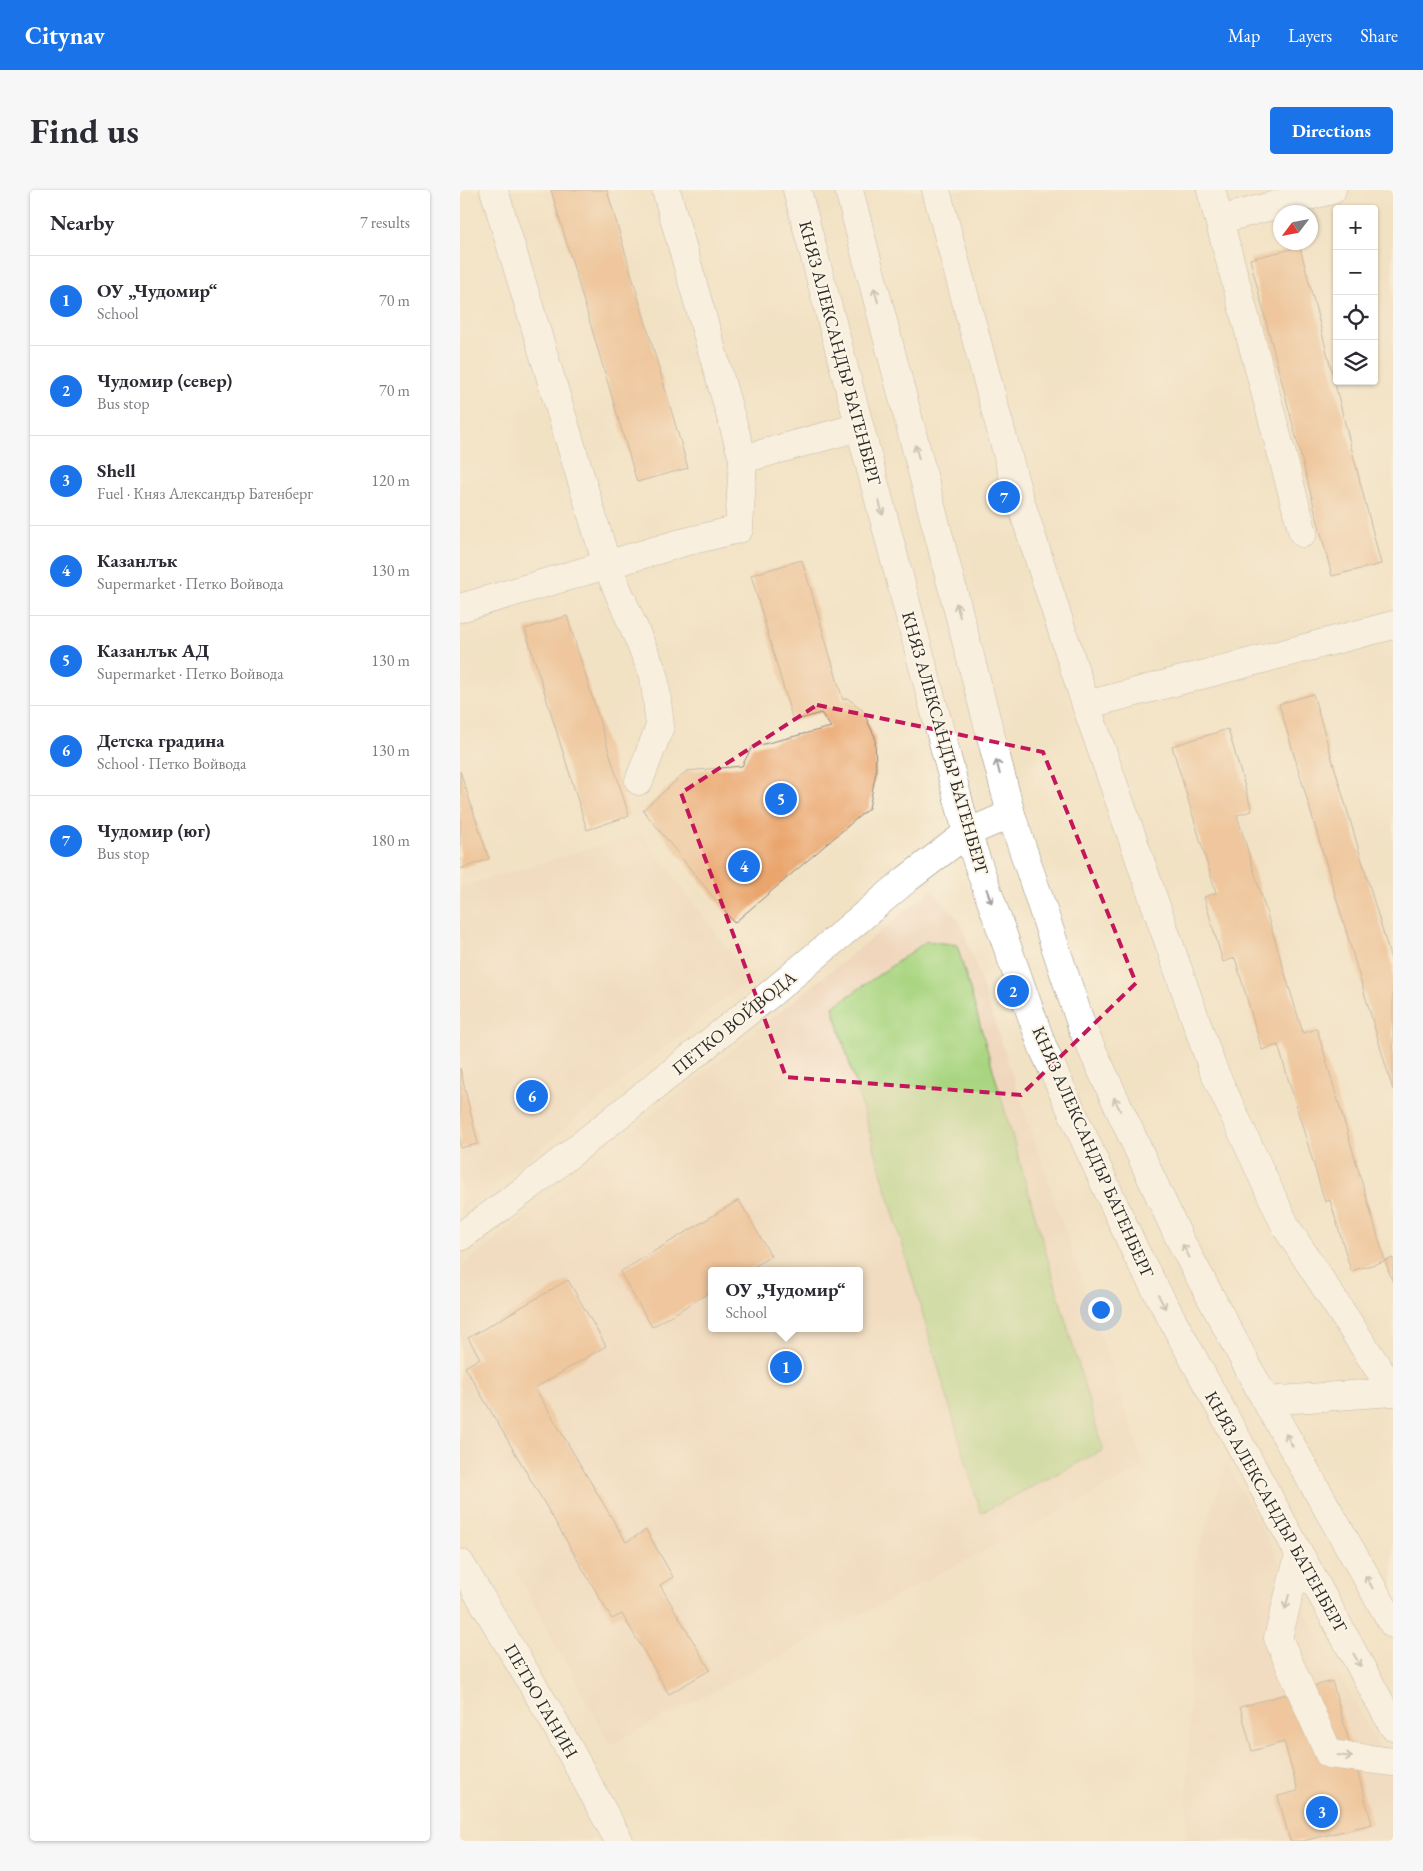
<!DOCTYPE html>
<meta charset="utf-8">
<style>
:root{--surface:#fff;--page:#f7f7f7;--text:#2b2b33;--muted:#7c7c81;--line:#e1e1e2;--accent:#1a73e8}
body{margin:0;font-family:"EB Garamond",serif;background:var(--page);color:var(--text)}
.controls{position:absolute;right:15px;top:15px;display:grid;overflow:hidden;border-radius:5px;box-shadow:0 1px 4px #0004}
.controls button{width:45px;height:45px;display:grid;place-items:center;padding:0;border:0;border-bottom:1px solid var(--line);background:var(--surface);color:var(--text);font:25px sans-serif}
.compass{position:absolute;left:813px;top:15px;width:45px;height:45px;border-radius:50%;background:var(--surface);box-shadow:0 1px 4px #0004;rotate:238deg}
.you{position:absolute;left:640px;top:1119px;width:18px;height:18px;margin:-12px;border:4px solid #fff;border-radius:50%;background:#1a73e8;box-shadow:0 0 0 8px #1a73e833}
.badge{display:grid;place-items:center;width:32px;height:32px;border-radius:50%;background:var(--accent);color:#fff;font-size:16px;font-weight:700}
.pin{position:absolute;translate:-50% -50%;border:2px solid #fff;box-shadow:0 1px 5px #0006}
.popup{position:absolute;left:248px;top:1077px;width:155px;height:65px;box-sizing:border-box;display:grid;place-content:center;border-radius:5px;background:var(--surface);filter:drop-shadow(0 1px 4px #0005);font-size:16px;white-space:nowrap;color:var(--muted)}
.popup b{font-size:19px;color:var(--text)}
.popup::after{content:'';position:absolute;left:50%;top:100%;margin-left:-10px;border:10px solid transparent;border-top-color:var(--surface)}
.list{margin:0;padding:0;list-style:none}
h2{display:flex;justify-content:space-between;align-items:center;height:65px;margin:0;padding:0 20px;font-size:21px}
h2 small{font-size:16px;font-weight:400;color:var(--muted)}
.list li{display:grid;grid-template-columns:32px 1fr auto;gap:15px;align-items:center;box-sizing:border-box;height:90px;padding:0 20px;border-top:1px solid var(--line)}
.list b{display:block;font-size:19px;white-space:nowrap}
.list p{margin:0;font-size:16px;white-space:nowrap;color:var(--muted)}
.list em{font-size:16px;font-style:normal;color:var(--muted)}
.icon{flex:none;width:28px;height:28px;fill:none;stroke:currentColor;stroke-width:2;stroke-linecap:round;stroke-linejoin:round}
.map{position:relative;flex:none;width:933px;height:1651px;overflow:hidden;border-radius:5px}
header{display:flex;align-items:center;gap:30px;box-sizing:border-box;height:70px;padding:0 25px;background:var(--accent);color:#fff}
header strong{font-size:24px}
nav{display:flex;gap:28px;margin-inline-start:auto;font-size:18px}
.intro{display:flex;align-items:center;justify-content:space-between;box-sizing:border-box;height:120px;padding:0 30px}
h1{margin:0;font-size:35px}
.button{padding:12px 22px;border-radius:5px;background:var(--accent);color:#fff;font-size:18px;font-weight:700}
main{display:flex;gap:30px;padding:0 30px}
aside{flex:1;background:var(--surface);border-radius:5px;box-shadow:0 1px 4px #0004}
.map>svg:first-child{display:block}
.built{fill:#efd6bc;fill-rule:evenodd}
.grass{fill:#a9d581;stroke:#6a8056}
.building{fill:#eaa56d}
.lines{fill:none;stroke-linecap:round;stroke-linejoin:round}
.minor-casing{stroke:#8e8678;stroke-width:29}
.major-casing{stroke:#8e8678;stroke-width:29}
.minor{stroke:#fff;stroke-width:28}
.major{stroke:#fff;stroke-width:28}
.oneway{stroke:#a0a0a0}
.marked{fill:none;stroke:#c2185b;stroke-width:4;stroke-dasharray:10 6;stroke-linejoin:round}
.labels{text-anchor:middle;stroke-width:4;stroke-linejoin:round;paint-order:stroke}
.street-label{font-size:18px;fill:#2b2b2b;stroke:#fcf5e5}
</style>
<header>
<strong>Citynav</strong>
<nav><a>Map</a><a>Layers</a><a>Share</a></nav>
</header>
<div class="intro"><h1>Find us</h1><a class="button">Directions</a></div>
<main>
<aside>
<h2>Nearby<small>7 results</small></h2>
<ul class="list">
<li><span class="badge">1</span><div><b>ОУ „Чудомир“</b><p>School</p></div><em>70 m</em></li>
<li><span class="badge">2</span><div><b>Чудомир (север)</b><p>Bus stop</p></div><em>70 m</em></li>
<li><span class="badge">3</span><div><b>Shell</b><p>Fuel · Княз Александър Батенберг</p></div><em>120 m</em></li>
<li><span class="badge">4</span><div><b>Казанлък</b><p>Supermarket · Петко Войвода</p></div><em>130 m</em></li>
<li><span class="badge">5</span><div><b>Казанлък АД</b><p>Supermarket · Петко Войвода</p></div><em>130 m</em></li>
<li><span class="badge">6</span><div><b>Детска градина</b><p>School · Петко Войвода</p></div><em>130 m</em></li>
<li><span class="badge">7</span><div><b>Чудомир (юг)</b><p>Bus stop</p></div><em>180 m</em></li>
</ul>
</aside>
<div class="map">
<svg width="933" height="1651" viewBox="0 0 933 1651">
<rect width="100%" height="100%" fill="#fcf5e5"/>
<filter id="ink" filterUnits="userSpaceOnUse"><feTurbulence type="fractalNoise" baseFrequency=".02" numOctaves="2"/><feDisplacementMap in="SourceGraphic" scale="10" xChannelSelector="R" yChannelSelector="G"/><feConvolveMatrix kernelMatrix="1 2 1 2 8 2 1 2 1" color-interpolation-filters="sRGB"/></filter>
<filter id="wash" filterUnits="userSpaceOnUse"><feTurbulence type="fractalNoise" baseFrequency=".0096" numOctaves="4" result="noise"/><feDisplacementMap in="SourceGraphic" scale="20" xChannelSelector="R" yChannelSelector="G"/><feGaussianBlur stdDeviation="1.12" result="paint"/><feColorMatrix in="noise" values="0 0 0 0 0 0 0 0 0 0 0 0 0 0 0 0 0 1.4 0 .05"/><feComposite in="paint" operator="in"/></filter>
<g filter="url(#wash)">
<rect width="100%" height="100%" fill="#f2e2c4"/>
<g class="built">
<path d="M181,643L290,789L0,1023V697Z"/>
<path d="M472,700L501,733L685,1277L150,1555L0,1278V1078ZM252,1081H400V1138H252Z"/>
<path d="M767,1274L933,1583V1651H726L734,1372Z"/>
</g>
<path class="grass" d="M467,751L497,755L643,1260L521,1323L373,817Z"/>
<g id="blocks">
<g class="building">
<path d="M91,0H147L228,278L177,292Z"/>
<path d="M840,57L921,374L872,386L790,69Z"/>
<path d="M342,370L383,510L387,508L402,519L415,547L416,582L409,618L274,733L183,620L227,581L282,576L292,557L371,537L361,523L333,531L291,385Z"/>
<path d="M107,426L169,626L127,640L65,439Z"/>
<path d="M853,504L933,776V900L819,514Z"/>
<path d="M768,539L792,621L777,625L843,843L857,839L925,1071L933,1068V1093L925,1071L891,1081L870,1010L865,1012L818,855L802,860L775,768L763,772L744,707L756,703L712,556Z"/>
<path d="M0,581L29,669L0,679Z"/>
<path d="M0,878L18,954L0,958Z"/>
<path d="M279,1010L311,1066L287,1081H252V1101L192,1137L160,1082Z"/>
<path d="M108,1090L146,1156L75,1198L166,1352L186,1340L213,1387L200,1395L250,1480L209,1504L162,1424L152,1429L5,1177L20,1168L8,1148Z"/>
<path d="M872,1491L912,1634L843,1651H830L818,1606L838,1601L824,1552L792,1561L780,1517Z"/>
</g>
</g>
</g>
<g filter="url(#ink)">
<use href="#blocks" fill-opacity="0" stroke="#8e8678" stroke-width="1"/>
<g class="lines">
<g class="minor-casing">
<g id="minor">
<path d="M34,0L147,375L194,485L200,536L179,591"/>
<path d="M206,0L283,269"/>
<path d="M476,0L558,304L626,515"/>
<path d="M751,0L843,343"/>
<path d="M759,30L872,0"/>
<path d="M0,418L221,353L279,339L283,269L399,237"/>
<path d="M933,435L626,515L752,877L826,1037L933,1201"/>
<path d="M0,1047L70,996L309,805L447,689L507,643L551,624"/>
<path d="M806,1211L933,1202"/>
<path d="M839,1365L818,1448L869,1564L933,1572"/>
<path d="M0,1373L90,1524L159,1651"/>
</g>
</g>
<g class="major-casing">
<g id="major">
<path d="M337,0L507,643L583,858L677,1065L933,1536"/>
<path d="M389,0L551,624L623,840L719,1048L806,1211L933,1434"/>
</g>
</g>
<use href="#minor" class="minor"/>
<use href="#major" class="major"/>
</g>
<defs><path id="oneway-shaft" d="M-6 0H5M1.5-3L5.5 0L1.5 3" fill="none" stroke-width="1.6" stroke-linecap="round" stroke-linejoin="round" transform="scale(1.25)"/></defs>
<g class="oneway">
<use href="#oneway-shaft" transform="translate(416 105) rotate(-105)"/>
<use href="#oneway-shaft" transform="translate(457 262) rotate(-105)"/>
<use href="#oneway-shaft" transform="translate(421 318) rotate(75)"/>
<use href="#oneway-shaft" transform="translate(498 420) rotate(-105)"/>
<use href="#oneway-shaft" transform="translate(538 577) rotate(-104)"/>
<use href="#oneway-shaft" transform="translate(529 706) rotate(70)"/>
<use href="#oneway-shaft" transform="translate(657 914) rotate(-115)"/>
<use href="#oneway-shaft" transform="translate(726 1061) rotate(-118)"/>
<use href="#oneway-shaft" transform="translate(702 1112) rotate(62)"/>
<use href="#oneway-shaft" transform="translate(829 1250) rotate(-120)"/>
<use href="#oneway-shaft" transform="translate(909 1392) rotate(-120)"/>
<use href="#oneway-shaft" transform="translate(827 1412) rotate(105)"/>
<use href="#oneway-shaft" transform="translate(897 1470) rotate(61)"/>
<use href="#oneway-shaft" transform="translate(885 1566) rotate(8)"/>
</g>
</g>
<path d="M0 0H933V1651H0ZM357,515L583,562L676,793L561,905L326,887L221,603Z" fill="#f2e2c4" fill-opacity=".55" fill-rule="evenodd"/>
<path class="marked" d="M357,515L583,562L676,793L561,905L326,887L221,603Z"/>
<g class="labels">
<g class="street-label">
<text transform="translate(380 163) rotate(75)" y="6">КНЯЗ АЛЕКСАНДЪР БАТЕНБЕРГ</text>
<text transform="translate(485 553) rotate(74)" y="6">КНЯЗ АЛЕКСАНДЪР БАТЕНБЕРГ</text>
<text transform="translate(274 833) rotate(-39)" y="6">ПЕТКО ВОЙВОДА</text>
<text transform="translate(633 962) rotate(66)" y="6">КНЯЗ АЛЕКСАНДЪР БАТЕНБЕРГ</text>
<text transform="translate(816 1322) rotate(61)" y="6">КНЯЗ АЛЕКСАНДЪР БАТЕНБЕРГ</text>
<text transform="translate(81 1511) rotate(60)" y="6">ПЕТЬО ГАНИН</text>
</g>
</g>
</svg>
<div class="controls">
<button>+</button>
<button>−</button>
<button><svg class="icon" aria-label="locate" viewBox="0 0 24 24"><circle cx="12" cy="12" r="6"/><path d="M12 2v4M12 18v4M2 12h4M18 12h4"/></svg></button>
<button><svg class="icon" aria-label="layers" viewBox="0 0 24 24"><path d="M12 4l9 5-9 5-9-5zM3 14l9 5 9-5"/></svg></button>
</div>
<svg class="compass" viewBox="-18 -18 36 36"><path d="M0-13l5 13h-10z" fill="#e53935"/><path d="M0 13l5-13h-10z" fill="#7c7c81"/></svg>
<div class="you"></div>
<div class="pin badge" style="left:326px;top:1177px">1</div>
<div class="popup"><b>ОУ „Чудомир“</b>School</div>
<div class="pin badge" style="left:553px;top:801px">2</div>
<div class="pin badge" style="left:862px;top:1622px">3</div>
<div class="pin badge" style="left:284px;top:676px">4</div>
<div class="pin badge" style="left:321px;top:609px">5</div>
<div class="pin badge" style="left:72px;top:906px">6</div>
<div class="pin badge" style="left:544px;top:307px">7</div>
</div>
</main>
